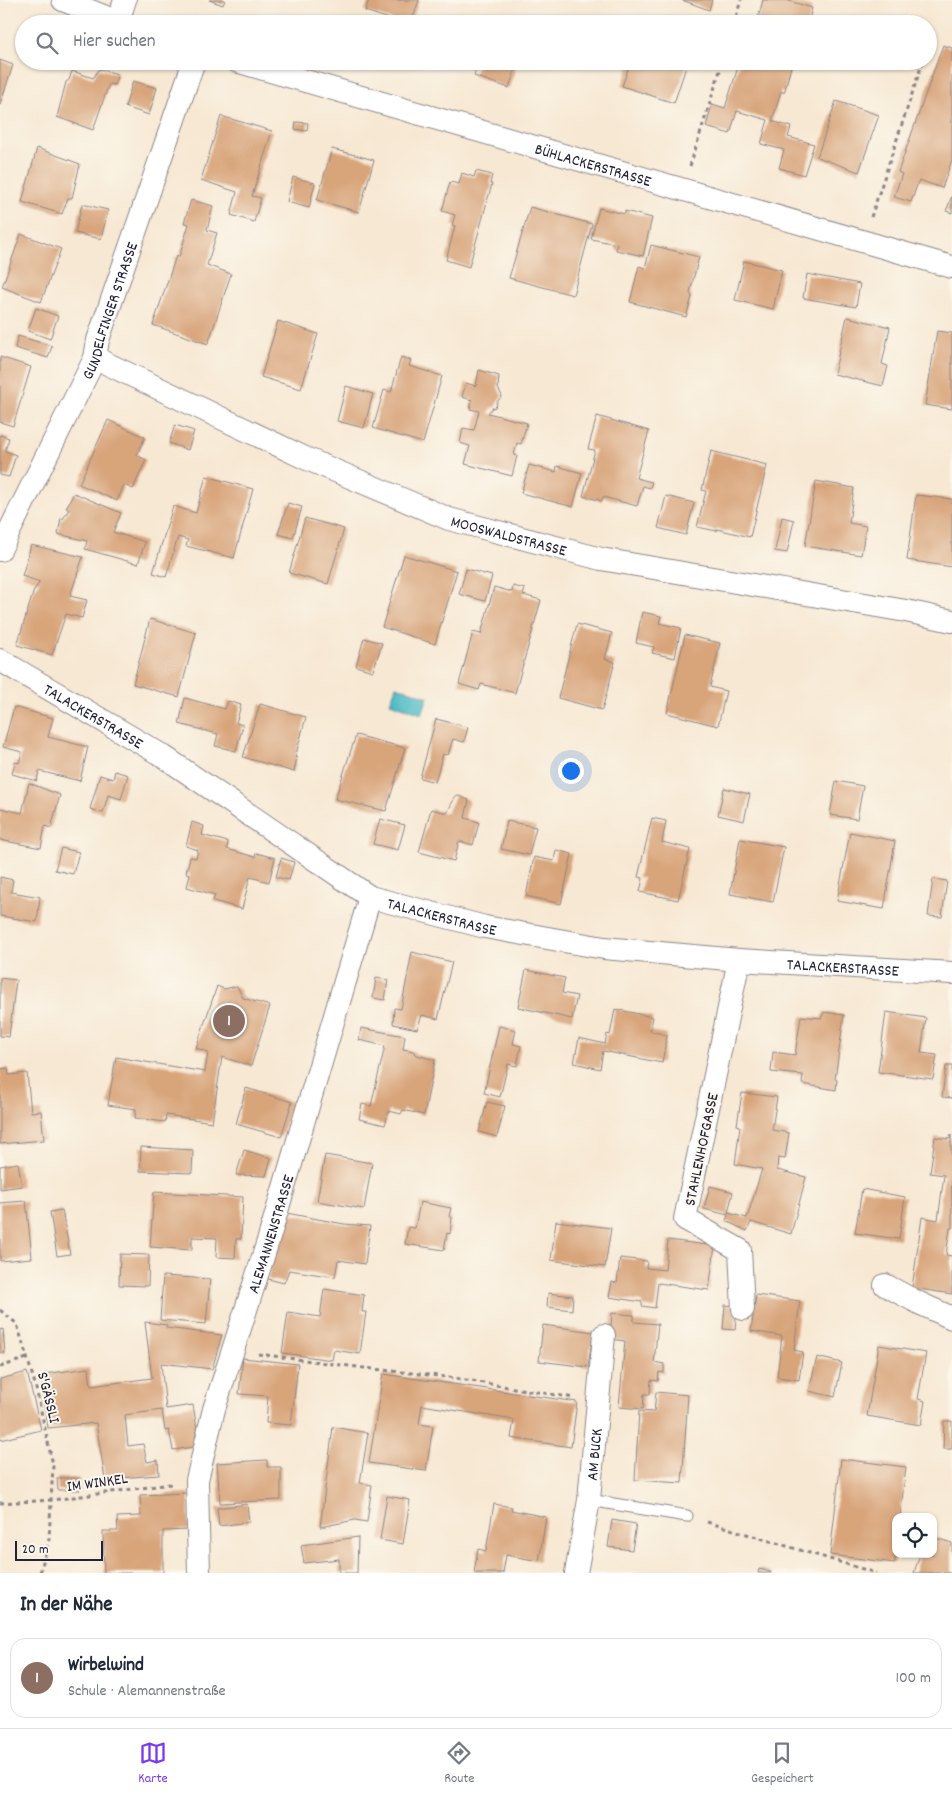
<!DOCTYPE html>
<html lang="de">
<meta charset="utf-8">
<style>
:root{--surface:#fff;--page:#f2f2f3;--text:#1f2937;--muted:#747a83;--line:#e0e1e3;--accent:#7c3aed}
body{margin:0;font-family:Dekko,sans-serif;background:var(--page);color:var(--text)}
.controls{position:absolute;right:15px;bottom:15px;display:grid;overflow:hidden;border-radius:10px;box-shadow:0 1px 4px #0004}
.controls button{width:45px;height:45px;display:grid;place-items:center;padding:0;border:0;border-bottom:1px solid var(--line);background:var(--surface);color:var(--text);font:25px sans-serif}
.scale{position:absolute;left:15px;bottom:12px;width:88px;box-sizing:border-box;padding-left:5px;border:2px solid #22223b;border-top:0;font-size:14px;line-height:18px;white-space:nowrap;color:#22223b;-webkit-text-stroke:4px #fbf7ec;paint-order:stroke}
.you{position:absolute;left:570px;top:770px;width:18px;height:18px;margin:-12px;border:4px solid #fff;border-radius:50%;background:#1a73e8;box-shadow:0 0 0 8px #1a73e833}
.badge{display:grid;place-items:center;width:32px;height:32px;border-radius:50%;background:var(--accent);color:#fff;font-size:16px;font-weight:700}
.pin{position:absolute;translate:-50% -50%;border:2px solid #fff;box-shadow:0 1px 5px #0006}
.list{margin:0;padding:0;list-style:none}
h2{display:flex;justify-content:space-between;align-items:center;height:65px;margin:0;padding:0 20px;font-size:21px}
h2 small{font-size:16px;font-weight:400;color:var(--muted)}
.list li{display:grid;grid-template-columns:32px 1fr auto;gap:15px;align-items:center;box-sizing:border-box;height:80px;margin:0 10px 10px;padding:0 10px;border:1px solid var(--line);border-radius:15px}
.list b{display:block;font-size:19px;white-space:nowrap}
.list p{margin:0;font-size:16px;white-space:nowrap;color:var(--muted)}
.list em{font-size:16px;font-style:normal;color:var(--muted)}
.icon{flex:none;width:28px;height:28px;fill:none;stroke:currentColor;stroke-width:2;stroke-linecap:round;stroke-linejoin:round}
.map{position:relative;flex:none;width:952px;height:1573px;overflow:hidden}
.search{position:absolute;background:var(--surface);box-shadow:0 1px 4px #0004;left:15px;right:15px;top:15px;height:55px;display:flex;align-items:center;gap:12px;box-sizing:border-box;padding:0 18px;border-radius:28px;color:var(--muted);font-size:19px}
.sheet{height:155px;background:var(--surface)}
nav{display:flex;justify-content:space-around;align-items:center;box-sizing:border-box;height:70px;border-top:1px solid var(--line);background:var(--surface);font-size:14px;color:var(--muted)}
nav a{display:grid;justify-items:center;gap:2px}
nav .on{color:var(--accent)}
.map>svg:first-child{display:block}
.water{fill:#4bbac4;stroke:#366e80}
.building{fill:#d8a47a}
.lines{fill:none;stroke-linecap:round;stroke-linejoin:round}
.lane-casing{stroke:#8c8587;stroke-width:13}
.street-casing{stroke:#8c8587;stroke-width:24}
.path{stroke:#8c8587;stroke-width:3;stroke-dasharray:4 4;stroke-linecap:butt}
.lane{stroke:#fff;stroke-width:11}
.street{stroke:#fff;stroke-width:22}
.labels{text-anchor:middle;stroke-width:4;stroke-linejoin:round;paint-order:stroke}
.street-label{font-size:16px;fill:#22223b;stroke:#fbf7ec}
</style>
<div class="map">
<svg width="952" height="1573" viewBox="0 0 952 1573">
<rect width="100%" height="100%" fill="#fbf7ec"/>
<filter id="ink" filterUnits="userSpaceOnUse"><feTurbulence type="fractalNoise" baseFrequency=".02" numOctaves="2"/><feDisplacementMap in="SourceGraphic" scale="10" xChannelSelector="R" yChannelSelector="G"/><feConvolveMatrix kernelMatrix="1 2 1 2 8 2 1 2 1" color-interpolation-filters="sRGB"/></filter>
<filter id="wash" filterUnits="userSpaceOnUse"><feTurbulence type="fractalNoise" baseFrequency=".0096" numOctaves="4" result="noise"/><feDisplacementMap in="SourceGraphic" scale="20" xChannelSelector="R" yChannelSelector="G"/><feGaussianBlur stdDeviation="1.12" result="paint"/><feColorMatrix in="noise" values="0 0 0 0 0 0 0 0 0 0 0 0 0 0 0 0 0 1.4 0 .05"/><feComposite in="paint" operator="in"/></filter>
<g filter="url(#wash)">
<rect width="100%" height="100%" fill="#f7e8d3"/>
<path class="water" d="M396,686L428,697L422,714L390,703Z"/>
<g id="blocks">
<g class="building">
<path d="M209,0H225L223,5Z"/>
<path d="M369,0H419L411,24H405L365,11Z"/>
<path d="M682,0H712L709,10Z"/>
<path d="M763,0H786L812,8L808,24H754V21L757,22Z"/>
<path d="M943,45L952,48V160L942,188L919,180L911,202L894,197L902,174L898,172Z"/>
<path d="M0,60L13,65L0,105Z"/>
<path d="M411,61H425L423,66Z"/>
<path d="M478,61H509L517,64L509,88L474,76Z"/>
<path d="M631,61H688L674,103L622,86Z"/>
<path d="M740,61H795L794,64L792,63L784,93L781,91L772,121L791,127L788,137L814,144L804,175L779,168L784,150L761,144L768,120L737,111L730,134L706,127L712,104L725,108Z"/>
<path d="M99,69L118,74L114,85L109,84L93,130L57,117L66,82L69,80L72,71L93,78Z"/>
<path d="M133,81L157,88L149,115L125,107Z"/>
<path d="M836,101L879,115L859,172L817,157Z"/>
<path d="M221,116L272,131L252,196L261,198L254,222L231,215L237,192L201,180Z"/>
<path d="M296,122L308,123L307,131L295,129Z"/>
<path d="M37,148L80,164L72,198H68L62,214L22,202Z"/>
<path d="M332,149L374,160L359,212L317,200Z"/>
<path d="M476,171L492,175L490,184H492L469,267L446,260L455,226L452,225L455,215L442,211L450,182L459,184L462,173L474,177Z"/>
<path d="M293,177L315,183L309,208L287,202Z"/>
<path d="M952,196V213L946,211Z"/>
<path d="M191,200L213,206L207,230L217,233L207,265L231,274L208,344L153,325L176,256L179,257L189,224L184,223Z"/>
<path d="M82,204L108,210L101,239L75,233Z"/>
<path d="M530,207L592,224L573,295L509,278Z"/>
<path d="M599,208L625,214V211L652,218L643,256L616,250L617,244L591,239Z"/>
<path d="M21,234L61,249L41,302L2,287Z"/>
<path d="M651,245L699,257L690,292L692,297L686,317L630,302L639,266L645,268Z"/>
<path d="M744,261L782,270L773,309L735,300Z"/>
<path d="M807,274L860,284L856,307L803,298Z"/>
<path d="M36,308L58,316L50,339L28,331Z"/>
<path d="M847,317L890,327L882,364L888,366L883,386L834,374Z"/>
<path d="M278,321L318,334L301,389L261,377Z"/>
<path d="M937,331L952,333V409L925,405Z"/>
<path d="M18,336L52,346L48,358L15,348Z"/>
<path d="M0,357L31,367L13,426L0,422Z"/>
<path d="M401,357L411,360L409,366L442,376L423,443L373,428L384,390L391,392Z"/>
<path d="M479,370L499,376L498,388L502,396L496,403L497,405L494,408L493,407L488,413L527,423L521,444L517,443L514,455L517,456L512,476L465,464L470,446L460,443L463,428L474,430L479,411L470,409L472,400L462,397L466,383L476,386Z"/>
<path d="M346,386L373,394L364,428L337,421Z"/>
<path d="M597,416L649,431L636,478L652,482L650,488L643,486L637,506L603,497L602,501L583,496L595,450L588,449Z"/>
<path d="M108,420L145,437L137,455L146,460L133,489L124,485L117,501L79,484Z"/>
<path d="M175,425L194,431L188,450L169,443Z"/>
<path d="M0,435L9,438L5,451L16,455L9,477L0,475Z"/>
<path d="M711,451L767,465L750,537L717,529V531L697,527L706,491L702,490Z"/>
<path d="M529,465L556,472L557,466L582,473L573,507L521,493Z"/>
<path d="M206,476L253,489L234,558L186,546L188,540L178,537L166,577L153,573L173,506L196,513Z"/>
<path d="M816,481L854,488L849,523L866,526L861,555L805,546Z"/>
<path d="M74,493L121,513L113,532L145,542L138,564L85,549L87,541L58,534L61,518L63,519L69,509L66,508Z"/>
<path d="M916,495L952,499V567L907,560Z"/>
<path d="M666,496L694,503L686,535L658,528Z"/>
<path d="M288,503L302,507L293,538L278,534Z"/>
<path d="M782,517L794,520L787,553L775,551Z"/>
<path d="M305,518L344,529L328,584L289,573Z"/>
<path d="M31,545L83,557L70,596L87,600L82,618L66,614L52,655L17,645L34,590L40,582L22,576Z"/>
<path d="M404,555L457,571L435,644L382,627Z"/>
<path d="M466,569L492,576L485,601L459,594Z"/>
<path d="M513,586L525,589L523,595L541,600L515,693L481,684L479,690L459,684L473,632L481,634L494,587L512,592Z"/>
<path d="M642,612L661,616L659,623L681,628L675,658L652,653L654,647L636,643Z"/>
<path d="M150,619L196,633L179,697L133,684Z"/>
<path d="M577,624L612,633L605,659L615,662L602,710L558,698Z"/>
<path d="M685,635L720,643L710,687L726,691L718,726L667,713Z"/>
<path d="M364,638L382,643L373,671L356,666Z"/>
<path d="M185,698L225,709L228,701L241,705L236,723L243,725L236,751L215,746L218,734L179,724Z"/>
<path d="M260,704L306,717L295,758L297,757L294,772L243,757Z"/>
<path d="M14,707L53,718L48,737L88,747L80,781L39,771L37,781L12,774L15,762L19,763L22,752L3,747Z"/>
<path d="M436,719L468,727L464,742L453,739L448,755L443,754L435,782L420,778Z"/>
<path d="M356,735L405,748L386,811L335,799Z"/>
<path d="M115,771L128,775L121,799L108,795L103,813L90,809L100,775L113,779Z"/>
<path d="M836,781L863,786L857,819L830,815Z"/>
<path d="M29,783L60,795L51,828L45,826L41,848L0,840V808L22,813Z"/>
<path d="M724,788L750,794L744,821L718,815Z"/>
<path d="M456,795L469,800L465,818L479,822L473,845L459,841L454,861L419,852L431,809L447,813Z"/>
<path d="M652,818L666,821L662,842L690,849L678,900L640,892L643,878L638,877Z"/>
<path d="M380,819L405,825L398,850L373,844Z"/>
<path d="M507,821L536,827L529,855L501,849Z"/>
<path d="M192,822L204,826L202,835L228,842L227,849L255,857L256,853L275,858L269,882L250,877L242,909L213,901L215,895L187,887L190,874L186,873L190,857L196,858L198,850L186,846Z"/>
<path d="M850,832L895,841L884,909L837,901Z"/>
<path d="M740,839L784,847L773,902L730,894Z"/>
<path d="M61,848L79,852L73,874L55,870Z"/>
<path d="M556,850L572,854L561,904L526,896L534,857L554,861Z"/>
<path d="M281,858L294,862L289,880L276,877Z"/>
<path d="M0,877L13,880L11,892L40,897L37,922L0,916Z"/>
<path d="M933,879L947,881L942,917L928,916Z"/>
<path d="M412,952L452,962L438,1019L422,1015L417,1029L393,1024L394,1008L401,1009Z"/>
<path d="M526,970L565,978L562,993L577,996L572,1019L518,1007Z"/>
<path d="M0,978L16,980L9,1037L0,1036Z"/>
<path d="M376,978L388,980L385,1000L373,998Z"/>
<path d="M217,986L224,989L237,986L243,998L270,1006L251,1066L222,1057L212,1122L166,1115L165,1122L135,1118L136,1109L108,1105L116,1057L205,1072L208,1052L196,1048Z"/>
<path d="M615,1009L653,1017L650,1031L667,1035L662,1063L603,1051L600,1069L574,1063L579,1038L605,1044L607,1034L610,1035Z"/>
<path d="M824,1012L844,1015L835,1079L837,1080L836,1090L802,1084L803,1075L771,1072L773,1052L795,1055L801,1016L821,1018Z"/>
<path d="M886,1012L926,1018L921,1053L937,1055L933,1079L878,1072Z"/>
<path d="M499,1026L516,1030L513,1044L521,1046L517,1066L508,1064L500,1097L484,1093Z"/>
<path d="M361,1028L405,1036L403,1049L413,1051L417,1055L435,1060L424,1115L403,1110L401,1114L389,1111L385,1125L359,1119L362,1104L371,1106L385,1046L359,1040Z"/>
<path d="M946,1066H952V1098L942,1097Z"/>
<path d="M8,1068L9,1075L27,1073L31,1112L41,1111L44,1140L0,1144V1069Z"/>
<path d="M246,1088L292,1102L281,1137L236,1124Z"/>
<path d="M742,1093L777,1097L772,1130L789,1133L785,1159L778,1158L777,1170L806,1177L791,1234L751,1222L747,1231L726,1221L728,1215L704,1209L710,1186L733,1192L728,1213L747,1218L762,1169L735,1164L740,1126L737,1125Z"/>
<path d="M487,1102L505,1106L497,1137L479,1132Z"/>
<path d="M951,1135L952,1228H950L946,1255L952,1256V1294L912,1288L922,1217L938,1220L944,1175L930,1173L935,1137L950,1139Z"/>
<path d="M141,1147L193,1150L192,1173L140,1171Z"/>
<path d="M244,1150L271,1158L266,1176L236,1175Z"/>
<path d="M325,1155L372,1163L364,1209L317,1201Z"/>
<path d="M18,1163L22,1186L0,1189V1166Z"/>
<path d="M862,1189L905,1197L899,1239L855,1233Z"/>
<path d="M154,1192L243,1197L241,1239H236L235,1258L216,1257L217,1238L192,1237V1250L150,1247Z"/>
<path d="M26,1201L32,1258L0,1261V1203Z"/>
<path d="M420,1202L451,1208L449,1217H452L450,1234L447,1233L444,1250L405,1244L408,1227L415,1228Z"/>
<path d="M62,1210L70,1254L57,1256L50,1212Z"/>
<path d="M281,1212L344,1224L370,1226L365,1264L338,1260L335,1277L289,1270L284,1283L268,1279Z"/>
<path d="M556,1221L611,1228L605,1267L551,1260Z"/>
<path d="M668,1240L715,1246L709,1290L658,1283L655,1308L642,1306V1302L609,1297L612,1282L617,1283L620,1258L647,1261L646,1268L665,1270Z"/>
<path d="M120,1254L149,1255L148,1286L119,1285Z"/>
<path d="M163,1276L210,1279L206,1324L160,1320Z"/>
<path d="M324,1289L364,1295L362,1312H366L360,1354L334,1350L332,1360L282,1353L288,1312L320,1317Z"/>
<path d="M548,1293L573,1296L572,1310L547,1307Z"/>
<path d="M756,1295L800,1301L794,1350L803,1352L799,1380L777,1377L782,1336L751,1331Z"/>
<path d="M725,1305L737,1306L735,1330L723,1329Z"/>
<path d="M612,1313L634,1315V1322L658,1324L654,1362L664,1364V1373L659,1372L658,1381L651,1380L650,1394H644L643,1409L619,1407L625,1341L610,1339Z"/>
<path d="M145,1322L167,1325L166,1328L222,1335L212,1369L161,1363L166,1409L193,1405L200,1446L173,1450L169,1430L165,1431L162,1410L125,1415L128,1446L143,1444L147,1462L158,1460L159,1475L105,1479L96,1423L48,1428L44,1399H48L44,1374L89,1368L91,1386L152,1378Z"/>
<path d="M543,1325L593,1332L588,1367L539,1361Z"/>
<path d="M3,1329L5,1353H0V1330Z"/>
<path d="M879,1345L926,1353L918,1399L925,1401L921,1425L867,1416Z"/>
<path d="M817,1357L842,1363L835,1397L809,1391Z"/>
<path d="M243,1358L298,1364L291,1425L266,1423L268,1396L239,1394Z"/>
<path d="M27,1372L41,1430L0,1440V1379Z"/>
<path d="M383,1374L577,1402L571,1447L511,1438L514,1420L422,1405L419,1424L433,1426L426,1471L369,1463Z"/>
<path d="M656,1392L688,1395L682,1483L635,1480L639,1411L654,1412Z"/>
<path d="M944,1421H952V1449H943Z"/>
<path d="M333,1427L368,1433L360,1483L372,1485L367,1522L355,1520L320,1527Z"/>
<path d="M841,1459L906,1467L900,1517H896L895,1563L830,1555Z"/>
<path d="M267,1460V1467H281V1500L220,1503L217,1463Z"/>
<path d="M57,1478H79L80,1490H58Z"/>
<path d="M189,1493V1530L163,1531V1573H104L103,1531H118L117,1517L141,1516L140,1495Z"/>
<path d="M387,1496L410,1500L403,1544L380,1540Z"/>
<path d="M247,1504L249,1522L219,1526L217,1508Z"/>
<path d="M494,1504L512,1507L511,1510L546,1517L539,1561L506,1555L503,1573H474L478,1549L486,1551Z"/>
<path d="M612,1520L636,1524L632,1550L608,1547Z"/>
<path d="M358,1537L357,1573H339V1559L304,1563L301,1545Z"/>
<path d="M933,1537L952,1543V1573H914L920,1554H933Z"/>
<path d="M759,1569L771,1572V1573H758Z"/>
</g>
</g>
</g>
<g filter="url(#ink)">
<use href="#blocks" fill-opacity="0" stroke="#8c8587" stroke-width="1"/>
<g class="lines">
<g class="lane-casing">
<path id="lane" d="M589,1500L687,1516"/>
</g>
<g class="street-casing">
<g id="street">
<path d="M63,0L123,24"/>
<path d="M118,21L125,0"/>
<path id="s1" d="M236,61L952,267"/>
<path id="s2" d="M95,358L305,458L449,519L601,559L906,611L952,621"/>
<path id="s3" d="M0,550L95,358L98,340L194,61"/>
<path id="s4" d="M0,660L163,756L370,897L485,927L604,948L739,960L952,973"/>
<path d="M739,960L685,1219L740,1250L743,1309"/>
<path d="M885,1285L919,1303L952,1318"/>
<path id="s5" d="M199,1573L197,1480L214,1409L269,1238L370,897"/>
<path id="s6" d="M576,1573L589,1500L604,1335"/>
</g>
</g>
<g class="path">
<path d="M734,24L741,0"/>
<path d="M690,166L723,61"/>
<path d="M871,217L923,61"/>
<path d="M0,1310L17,1324L35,1384L53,1465L49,1539L40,1573"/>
<path d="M258,1354L364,1368L448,1377L574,1398"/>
<path d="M0,1367L27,1358"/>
<path d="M0,1503L52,1500L171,1484"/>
<path d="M707,1522L876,1573"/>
</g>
<use href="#lane" class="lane"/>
<use href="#street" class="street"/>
</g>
</g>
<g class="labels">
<g class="street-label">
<text dy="6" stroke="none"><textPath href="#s1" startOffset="372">BÜHLACKERSTRASSE</textPath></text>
<text dy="6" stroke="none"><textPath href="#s3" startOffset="264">GUNDELFINGER STRASSE</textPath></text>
<text dy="6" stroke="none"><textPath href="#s2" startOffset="451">MOOSWALDSTRASSE</textPath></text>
<text dy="6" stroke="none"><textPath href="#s4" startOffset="109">TALACKERSTRASSE</textPath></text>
<text dy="6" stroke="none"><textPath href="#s4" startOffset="514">TALACKERSTRASSE</textPath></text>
<text dy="6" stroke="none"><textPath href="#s4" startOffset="919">TALACKERSTRASSE</textPath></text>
<text transform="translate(700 1149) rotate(-78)" y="6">STAHLENHOFGASSE</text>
<text dy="6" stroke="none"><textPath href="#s5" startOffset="350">ALEMANNENSTRASSE</textPath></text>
<text transform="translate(50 1397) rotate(76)" y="6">S'GÄSSLI</text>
<text dy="6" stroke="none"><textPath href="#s6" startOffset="120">AM BUCK</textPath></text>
<text transform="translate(97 1481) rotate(-8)" y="6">IM WINKEL</text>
</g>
</g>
</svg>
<div class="controls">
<button><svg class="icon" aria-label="locate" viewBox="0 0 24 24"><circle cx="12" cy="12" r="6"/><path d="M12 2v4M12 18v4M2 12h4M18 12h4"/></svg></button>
</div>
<div class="scale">20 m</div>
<div class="you"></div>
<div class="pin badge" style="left:229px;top:1021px;background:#8d6e63">1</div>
<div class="search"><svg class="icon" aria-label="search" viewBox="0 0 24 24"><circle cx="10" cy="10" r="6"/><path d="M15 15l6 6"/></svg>Hier suchen</div>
</div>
<section class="sheet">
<h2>In der Nähe<small></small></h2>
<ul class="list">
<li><span class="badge" style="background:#8d6e63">1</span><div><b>Wirbelwind</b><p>Schule · Alemannenstraße</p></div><em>100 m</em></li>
</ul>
</section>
<nav>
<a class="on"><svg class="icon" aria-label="map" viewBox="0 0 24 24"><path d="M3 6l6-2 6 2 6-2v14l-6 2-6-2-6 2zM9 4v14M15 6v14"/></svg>Karte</a>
<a><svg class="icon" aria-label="directions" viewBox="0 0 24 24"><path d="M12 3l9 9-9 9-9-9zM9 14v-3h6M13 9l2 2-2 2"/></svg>Route</a>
<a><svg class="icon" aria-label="saved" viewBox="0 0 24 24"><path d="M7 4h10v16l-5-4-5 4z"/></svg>Gespeichert</a>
</nav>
